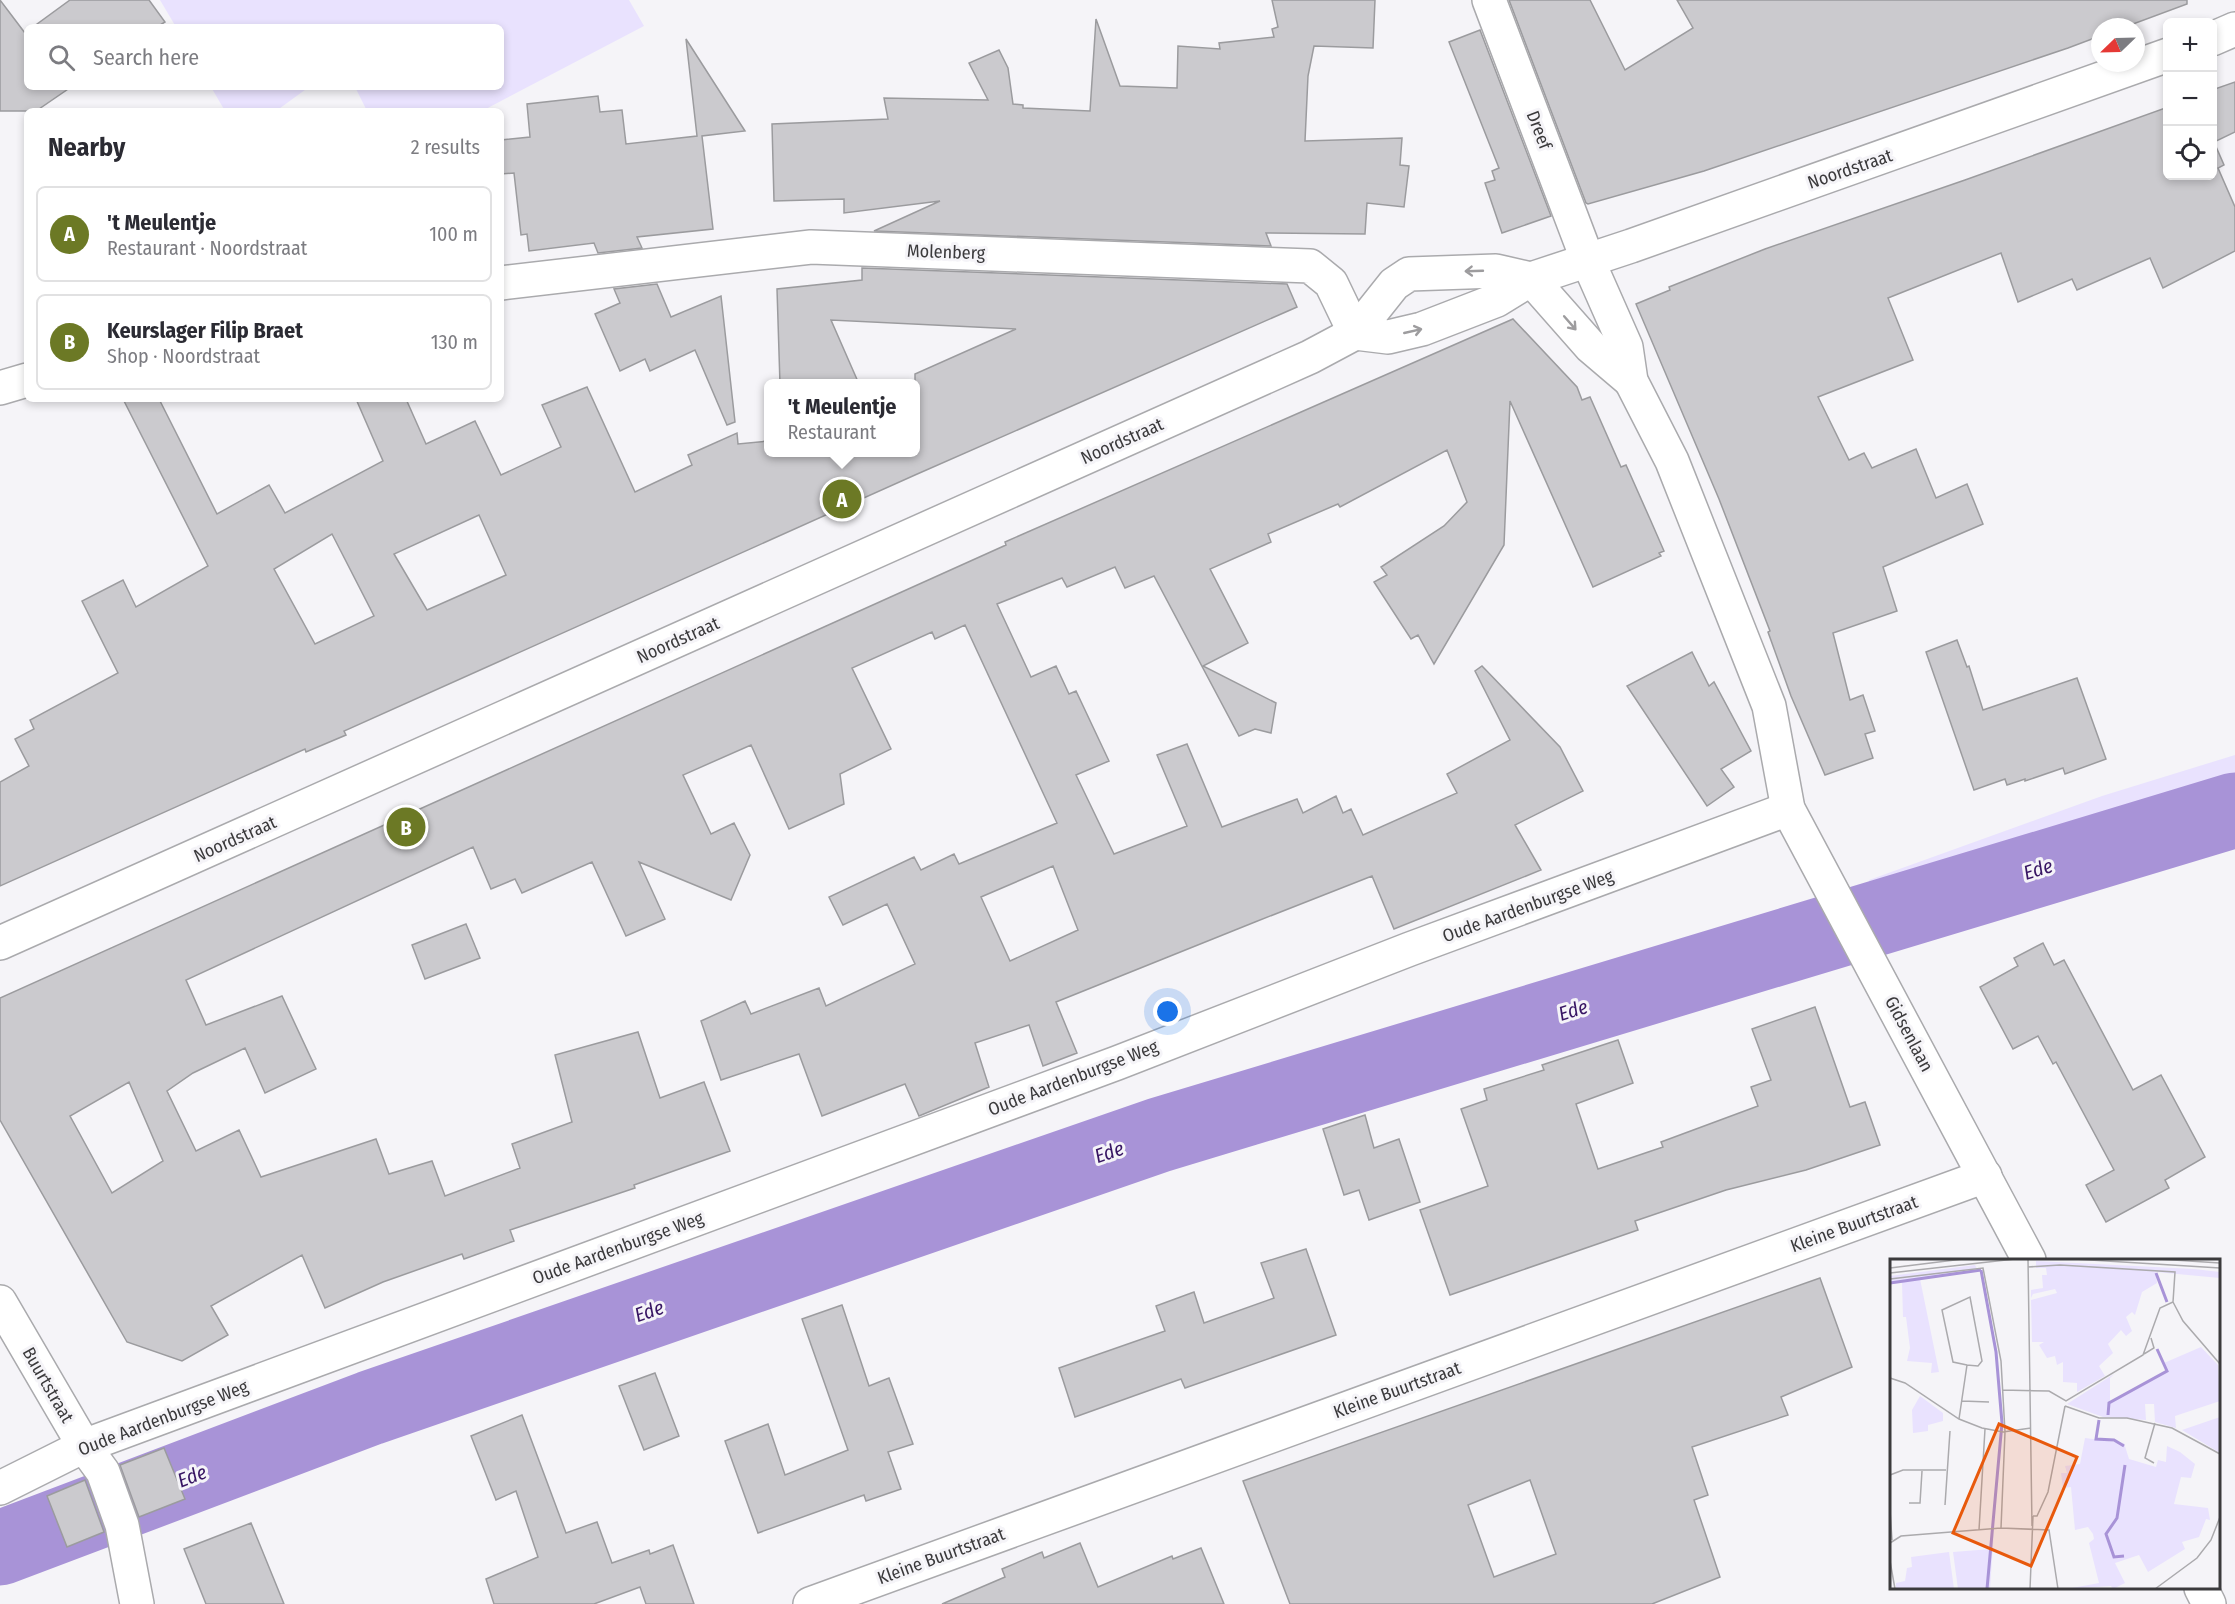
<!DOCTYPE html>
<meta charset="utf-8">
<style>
:root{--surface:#fff;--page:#f7f7f7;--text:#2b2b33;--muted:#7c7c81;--line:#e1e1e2;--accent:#6c7925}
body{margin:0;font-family:"Fira Sans Condensed",sans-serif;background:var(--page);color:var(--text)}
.controls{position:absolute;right:18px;top:18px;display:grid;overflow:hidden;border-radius:9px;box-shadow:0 3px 9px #0003}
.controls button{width:54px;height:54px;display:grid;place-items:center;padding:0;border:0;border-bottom:2px solid var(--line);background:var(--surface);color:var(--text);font:30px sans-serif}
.compass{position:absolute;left:2091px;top:18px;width:54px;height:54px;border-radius:50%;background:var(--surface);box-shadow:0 3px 9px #0003;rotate:247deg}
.you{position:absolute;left:1168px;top:1012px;width:21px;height:21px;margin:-15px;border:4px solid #fff;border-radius:50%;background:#1a73e8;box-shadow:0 0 0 9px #1a73e833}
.badge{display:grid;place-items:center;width:39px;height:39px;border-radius:50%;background:var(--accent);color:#fff;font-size:20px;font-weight:700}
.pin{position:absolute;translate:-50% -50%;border:3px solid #fff;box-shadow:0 2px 6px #0006}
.popup{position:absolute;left:764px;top:379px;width:156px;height:78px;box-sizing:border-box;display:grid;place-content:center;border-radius:9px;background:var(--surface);filter:drop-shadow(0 2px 4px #0005);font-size:20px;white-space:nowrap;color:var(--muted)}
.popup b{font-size:22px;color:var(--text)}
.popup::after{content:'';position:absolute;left:50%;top:100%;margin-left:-12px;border:12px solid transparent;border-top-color:var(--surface)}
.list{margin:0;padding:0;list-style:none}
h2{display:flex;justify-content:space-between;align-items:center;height:78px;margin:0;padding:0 24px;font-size:26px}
h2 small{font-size:20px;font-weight:400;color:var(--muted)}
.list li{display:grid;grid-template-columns:39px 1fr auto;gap:18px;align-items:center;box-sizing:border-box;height:96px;margin:0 12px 12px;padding:0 12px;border:2px solid var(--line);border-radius:9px}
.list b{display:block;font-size:22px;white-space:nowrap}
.list p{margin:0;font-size:20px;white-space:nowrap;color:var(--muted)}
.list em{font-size:20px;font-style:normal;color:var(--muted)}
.icon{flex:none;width:33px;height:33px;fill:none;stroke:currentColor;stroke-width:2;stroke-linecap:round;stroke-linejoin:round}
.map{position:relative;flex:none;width:2235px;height:1604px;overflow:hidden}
.search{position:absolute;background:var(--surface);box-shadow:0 3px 9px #0003;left:24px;top:24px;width:480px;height:66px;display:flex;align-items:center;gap:15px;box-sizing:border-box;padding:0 21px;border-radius:9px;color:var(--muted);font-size:22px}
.panel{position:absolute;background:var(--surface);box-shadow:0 3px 9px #0003;left:24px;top:108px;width:480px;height:294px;border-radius:9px}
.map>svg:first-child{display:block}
.green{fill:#e9e2fe}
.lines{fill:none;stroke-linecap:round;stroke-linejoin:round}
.river{stroke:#a893d7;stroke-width:75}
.building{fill:#cbcace;stroke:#9b9b9e;stroke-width:1.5;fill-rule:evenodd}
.street-casing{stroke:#aaaaad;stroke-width:36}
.secondary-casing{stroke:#aaaaad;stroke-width:36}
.street{stroke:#fff;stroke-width:33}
.secondary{stroke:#fff;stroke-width:33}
.oneway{stroke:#9d9c9e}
.labels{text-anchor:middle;stroke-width:6;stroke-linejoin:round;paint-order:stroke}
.street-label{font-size:18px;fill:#3b3a3c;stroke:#f5f4f8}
.water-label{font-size:20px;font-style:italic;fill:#371563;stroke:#f5f4f8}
.inset-river{fill:none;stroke:#a893d7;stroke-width:3}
.inset-road{fill:none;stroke:#abaaad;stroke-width:1.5}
.view{fill:#e8590c;fill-opacity:0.15;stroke:#e8590c;stroke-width:3}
.inset-edge{fill:none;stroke:#3b3a3c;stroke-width:3}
</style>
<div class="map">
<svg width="2235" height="1604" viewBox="0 0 2235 1604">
<rect width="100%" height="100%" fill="#f5f4f8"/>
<g class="green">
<path d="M160,0H629L644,26L482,111H367L355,87H501V27H176Z"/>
<path d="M211,87H309L276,111H225Z"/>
<path d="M2235,755V833L2233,830L1882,919L1869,880L2102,796Z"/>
</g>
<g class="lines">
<path class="river" d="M0,1548L370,1408L1159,1135L2235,810"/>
</g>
<g class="building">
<path d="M0,0L25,33L27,31V87H71L36,111H0Z"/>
<path d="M70,0H149L165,22L157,27H33Z"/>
<path d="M1272,0H1375L1373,48L1314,46L1308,76L1305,141L1402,138L1400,165L1409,166L1404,207L1367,203L1365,234L1266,233L1271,246L874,231L940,201L844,213V199L774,201L772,124L888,119L884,98L988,100L969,63L999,50L1008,68L1013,104L1023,105V108L1090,111L1096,19L1120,86L1177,88L1178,46L1220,49L1219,43L1274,37L1272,29L1278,27Z"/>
<path d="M1509,0H1590L1625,70L1693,28L1677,0H2187V4L2125,27H2100V36L2068,48L1704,171L1588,204L1586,203Z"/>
<path d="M1480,30L1551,216L1502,233L1485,183L1495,180L1492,171L1499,168L1449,42Z"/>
<path d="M686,39L745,131L702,136L713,229L637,237L642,248L598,253L594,243L529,251L527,234L521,235L514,173L501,174V140L530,137L527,104L598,96L600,112L622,110L626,144L697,136Z"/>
<path d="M2235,82V132L2214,142L2224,165L2218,168L2235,207V251L2163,288L2150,258L2077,290L2072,279L2018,302L2001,253L1888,298L1913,360L1818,397L1849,460L1864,453L1872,468L1916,449L1936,498L1967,484L1983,524L1883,567L1897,611L1833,633L1850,700L1863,695L1875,731L1865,734L1873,758L1825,775L1791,696L1768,632L1770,631L1719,499L1636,304L1670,290L1669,287L1765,249L1965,180L2168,107V176H2212V90Z"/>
<path d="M862,268L1287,284L1297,307L915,475L344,731L346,735L306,752L305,749L0,886V782L29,766L15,739L34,729L30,720L118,673L82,601L123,580L136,607L208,566L123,399H159L217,514L269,485L285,513L383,461L356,399H406L426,444L475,421L501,475L561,447L542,405L587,387L635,492L692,465L688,455L737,433L738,444L768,441V453H915V374L1016,329L831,320L859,384H780L777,289L862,280ZM479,515L506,575L427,610L394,554ZM332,534L374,616L315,644L274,569Z"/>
<path d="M657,284L671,317L721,296L735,422L727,425L695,350L650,371L645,359L620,371L595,314L620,303L614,289Z"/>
<path d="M1513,319L1577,387L1582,400L1590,397L1621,467L1626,465L1650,519L1664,551L1659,553L1661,556L1593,587L1510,401L1504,545L1434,664L1418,635L1411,639L1374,582L1387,575L1381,567L1444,526L1467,502L1447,450L1340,507L1338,504L1268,534L1271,542L1210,569L1248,643L1203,666L1276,703L1271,733L1255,729L1239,736L1154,576L1125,588L1115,567L1067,587L1062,578L997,604L1031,677L1056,666L1069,694L1076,691L1109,761L1076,775L1114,854L1187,826L1157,755L1187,744L1222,827L1297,799L1303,813L1336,796L1343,813L1351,809L1363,835L1457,793L1447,774L1510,740L1475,671L1482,666L1560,747L1583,791L1515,825L1541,870L1394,929L1372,876L1255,922L1056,1002L1077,1053L1043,1066L1029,1025L975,1043L989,1087L919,1116L905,1084L822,1116L799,1054L721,1080L701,1021L745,1001L751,1014L819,988L826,1006L915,964L887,904L843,925L829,897L914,857L921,870L954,854L959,864L1057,823L965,625L935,639L932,632L852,668L891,749L840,774L844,804L789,829L751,745L683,775L711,834L734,823L750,855L731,900L639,862L665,919L626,936L592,862L522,893L515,879L491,889L473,847L186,980L206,1025L282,996L316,1069L265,1093L245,1048L193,1073L167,1091L196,1151L239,1130L261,1177L376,1139L389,1174L432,1161L445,1196L520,1168L512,1144L572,1122L555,1055L638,1032L660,1098L704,1082L730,1151L634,1185L635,1188L510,1230L514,1241L464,1259L462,1254L383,1282L325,1308L302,1255L211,1306L228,1335L182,1361L127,1342L0,1120V998L1006,545L1005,542ZM1053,866L1078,930L1010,961L981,897ZM129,1082L163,1161L112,1193L70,1116Z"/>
<path d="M1957,640L1967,667L1969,666L1983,710L2077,678L2106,759L2065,774L2063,768L2025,781V779L2007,785L2005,779L1974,790L1926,652Z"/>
<path d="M1692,652L1709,686L1714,682L1751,751L1721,769L1734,787L1707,806L1627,686Z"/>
<path d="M466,924L480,958L425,979L412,945Z"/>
<path d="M2043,943L2054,965L2064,960L2133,1090L2161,1075L2205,1157L2165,1180L2169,1188L2106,1222L2086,1185L2114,1170L2056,1062L2053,1064L2038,1036L2013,1049L1980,987L2018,966L2014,958Z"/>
<path d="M1815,1007L1850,1107L1865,1102L1880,1145L1806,1170L1726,1190L1635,1221L1638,1230L1450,1295L1420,1210L1488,1186L1461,1109L1487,1100L1484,1089L1544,1070L1542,1065L1618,1040L1633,1083L1576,1104L1598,1169L1663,1147L1661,1142L1758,1106L1751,1087L1771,1080L1752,1029Z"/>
<path d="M1365,1115L1374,1148L1399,1139L1420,1202L1369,1220L1359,1190L1344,1195L1323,1129Z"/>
<path d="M1306,1249L1336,1335L1185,1388L1181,1379L1075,1417L1059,1368L1165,1331L1156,1306L1194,1292L1204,1323L1274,1298L1261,1263Z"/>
<path d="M1820,1278L1852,1367L1781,1397L1788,1415L1692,1447L1708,1495L1694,1500L1720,1577L1652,1604H1290L1243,1481ZM1530,1480L1556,1554L1494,1577L1468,1505Z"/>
<path d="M842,1305L869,1386L889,1378L913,1444L888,1452L901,1489L866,1501L864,1495L758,1533L725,1441L768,1424L785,1475L848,1450L802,1319Z"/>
<path d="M655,1373L679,1436L644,1450L619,1386Z"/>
<path d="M522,1415L566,1533L597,1522L612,1563L649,1550L650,1554L673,1545L694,1604H646L640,1587L594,1604H494L486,1579L538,1557L516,1491L496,1500L471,1436Z"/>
<path d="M164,1448L185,1499L139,1517L120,1465Z"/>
<path d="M85,1480L104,1532L67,1547L47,1496Z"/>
<path d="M251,1523L284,1604H206L184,1549Z"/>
<path d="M1080,1543L1098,1587L1172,1556L1173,1559L1201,1548L1224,1604H942L1005,1577L1002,1569L1042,1552L1044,1558Z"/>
</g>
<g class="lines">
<g class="street-casing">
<g id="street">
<path d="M1489,0L1588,261L1626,347L1631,381L1672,461L1769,706L1788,809L2029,1260"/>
<path d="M1531,279L1591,347L1631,381"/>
<path d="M501,283L811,247L1310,266L1331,283L1355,333"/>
<path d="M0,388L27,380"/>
<path d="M0,1302L84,1446L103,1472L122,1525L137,1604"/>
<path d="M0,1488L84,1446L1117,1063L1410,949L1788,809"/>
<path d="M2201,1588L2209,1604"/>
<path d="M810,1604L1985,1176"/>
</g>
</g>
<g class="secondary-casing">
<g id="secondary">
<path d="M2212,39L2235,29"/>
<path d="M1355,333L1388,337L1422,329L1497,300L1531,279L1631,246L2168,55"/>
<path d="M0,943L1310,357L1355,333L1394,284L1409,274L1496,271L1531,279"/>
</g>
</g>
<use href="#street" class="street"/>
<use href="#secondary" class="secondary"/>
</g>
<defs><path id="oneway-shaft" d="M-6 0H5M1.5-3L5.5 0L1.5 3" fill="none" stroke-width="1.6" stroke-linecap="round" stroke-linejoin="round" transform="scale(1.5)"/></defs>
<g class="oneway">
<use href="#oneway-shaft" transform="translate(1474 271) rotate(178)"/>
<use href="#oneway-shaft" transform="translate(1570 323) rotate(49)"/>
<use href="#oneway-shaft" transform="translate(1413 331) rotate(-13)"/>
</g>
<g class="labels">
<g class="street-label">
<text transform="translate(1539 130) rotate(69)" y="6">Dreef</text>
<text transform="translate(1850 169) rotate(-19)" y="6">Noordstraat</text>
<text transform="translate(946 252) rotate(2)" y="6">Molenberg</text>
<text transform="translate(1122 441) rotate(-24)" y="6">Noordstraat</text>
<text transform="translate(678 640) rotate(-24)" y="6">Noordstraat</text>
<text transform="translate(235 839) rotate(-24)" y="6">Noordstraat</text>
<text transform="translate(1528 906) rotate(-20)" y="6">Oude Aardenburgse Weg</text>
<text transform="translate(1909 1034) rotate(62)" y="6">Gidsenlaan</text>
<text transform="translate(1073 1078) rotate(-21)" y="6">Oude Aardenburgse Weg</text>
<text transform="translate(1854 1224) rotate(-20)" y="6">Kleine Buurtstraat</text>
<text transform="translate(618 1248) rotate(-20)" y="6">Oude Aardenburgse Weg</text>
<text transform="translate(48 1385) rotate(60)" y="6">Buurtstraat</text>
<text transform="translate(1397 1390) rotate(-20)" y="6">Kleine Buurtstraat</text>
<text transform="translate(163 1418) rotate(-21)" y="6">Oude Aardenburgse Weg</text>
<text transform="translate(941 1556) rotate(-20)" y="6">Kleine Buurtstraat</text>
</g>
<g class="water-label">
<text transform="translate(2038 869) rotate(-17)" y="7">Ede</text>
<text transform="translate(1573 1010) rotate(-17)" y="7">Ede</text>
<text transform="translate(1109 1152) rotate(-19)" y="7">Ede</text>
<text transform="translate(649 1311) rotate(-19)" y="7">Ede</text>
<text transform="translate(192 1476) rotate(-21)" y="7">Ede</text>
</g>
</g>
<g transform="translate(1890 1259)">
<rect width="330" height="330" fill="#f5f4f8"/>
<path d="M146,2L304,10L330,13V19L266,13L267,24L252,33L245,56L242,53L236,58L242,72L236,77L231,71L218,85L223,94L209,107L215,117L187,133V124L173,123V103L167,106L165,97L157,99L149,86L154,83H142L141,41L167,34L165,30L143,35L141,39V31L153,29L152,16H157L156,9H146ZM85,6L88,12L30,20L49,113L41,114L42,104L17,102L20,89L16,58H13L12,23L0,24V17ZM311,88L328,106L330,142L285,157L286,169L265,163L264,145H255L256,161L213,158L177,145L224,115L220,119V143L277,112L274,104ZM30,137L53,154V162L38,166V172L23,174L22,151ZM330,158V194L292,171ZM195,179L234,184L239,200L266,208L268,201L276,203L277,187L290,193L305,205L301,219L291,218L284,245L318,249L320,261L316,260L309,278L292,283L295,290L258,313L249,296L225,304L235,324L223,330L221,327L177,330L209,324L199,284L204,280L203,275L198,268L185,271L181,228L173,229L171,214H177L175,207L190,205ZM104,271L100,330H68L63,293L101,290ZM59,293L64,330L6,329V324L15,322L17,309L22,308L21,298Z" fill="#e9e2fe"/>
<path class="inset-river" d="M91,11L106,93L112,164L97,330M266,14L277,43M0,24L91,11M218,156L219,144L277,112L267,90M209,161L206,180L224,181L234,187M234,297L224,298L216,275L227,259L235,206"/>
<path class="inset-road" d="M138,0L142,267M184,0L330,9M268,0L330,4M0,9L73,0M0,14L125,0M0,20L93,9L111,102L115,173L111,269M283,43L293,62L330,105M254,95L264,89L261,79M0,119L15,124L69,160L92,169L113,173L141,169M112,131L159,132L176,142L253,96L270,49L283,43L285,13L170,6L138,8M72,142L99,143M175,147L209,159H237L282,169L330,195M69,160L77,106L88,107L92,102L80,38L52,51L63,103L77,106M264,204L255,199L265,164M0,216L13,211H56M19,244H30L32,212M55,246L60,172M0,251L2,281M143,257H147L158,233L175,147M89,271L95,170M0,284L11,277L111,269L159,271L168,330M0,302L5,330M140,330L143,257M265,330L307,299L321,281L330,258"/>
<path class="view" d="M109,165L187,198L141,307L63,274Z"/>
<rect width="330" height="330" class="inset-edge"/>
</g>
</svg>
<div class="controls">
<button>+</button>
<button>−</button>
<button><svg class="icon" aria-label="locate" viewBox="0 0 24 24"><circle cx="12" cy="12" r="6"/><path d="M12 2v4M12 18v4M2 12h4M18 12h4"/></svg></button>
</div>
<svg class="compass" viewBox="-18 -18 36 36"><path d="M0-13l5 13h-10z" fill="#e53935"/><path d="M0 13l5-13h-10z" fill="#7c7c81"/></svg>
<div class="you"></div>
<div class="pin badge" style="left:842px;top:499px">A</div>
<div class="popup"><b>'t Meulentje</b>Restaurant</div>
<div class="pin badge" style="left:406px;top:827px">B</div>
<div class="search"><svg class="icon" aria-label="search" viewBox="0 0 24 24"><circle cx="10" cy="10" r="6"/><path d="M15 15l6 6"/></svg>Search here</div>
<section class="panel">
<h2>Nearby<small>2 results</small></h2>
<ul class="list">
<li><span class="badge">A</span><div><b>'t Meulentje</b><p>Restaurant · Noordstraat</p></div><em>100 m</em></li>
<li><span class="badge">B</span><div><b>Keurslager Filip Braet</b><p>Shop · Noordstraat</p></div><em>130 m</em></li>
</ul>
</section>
</div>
